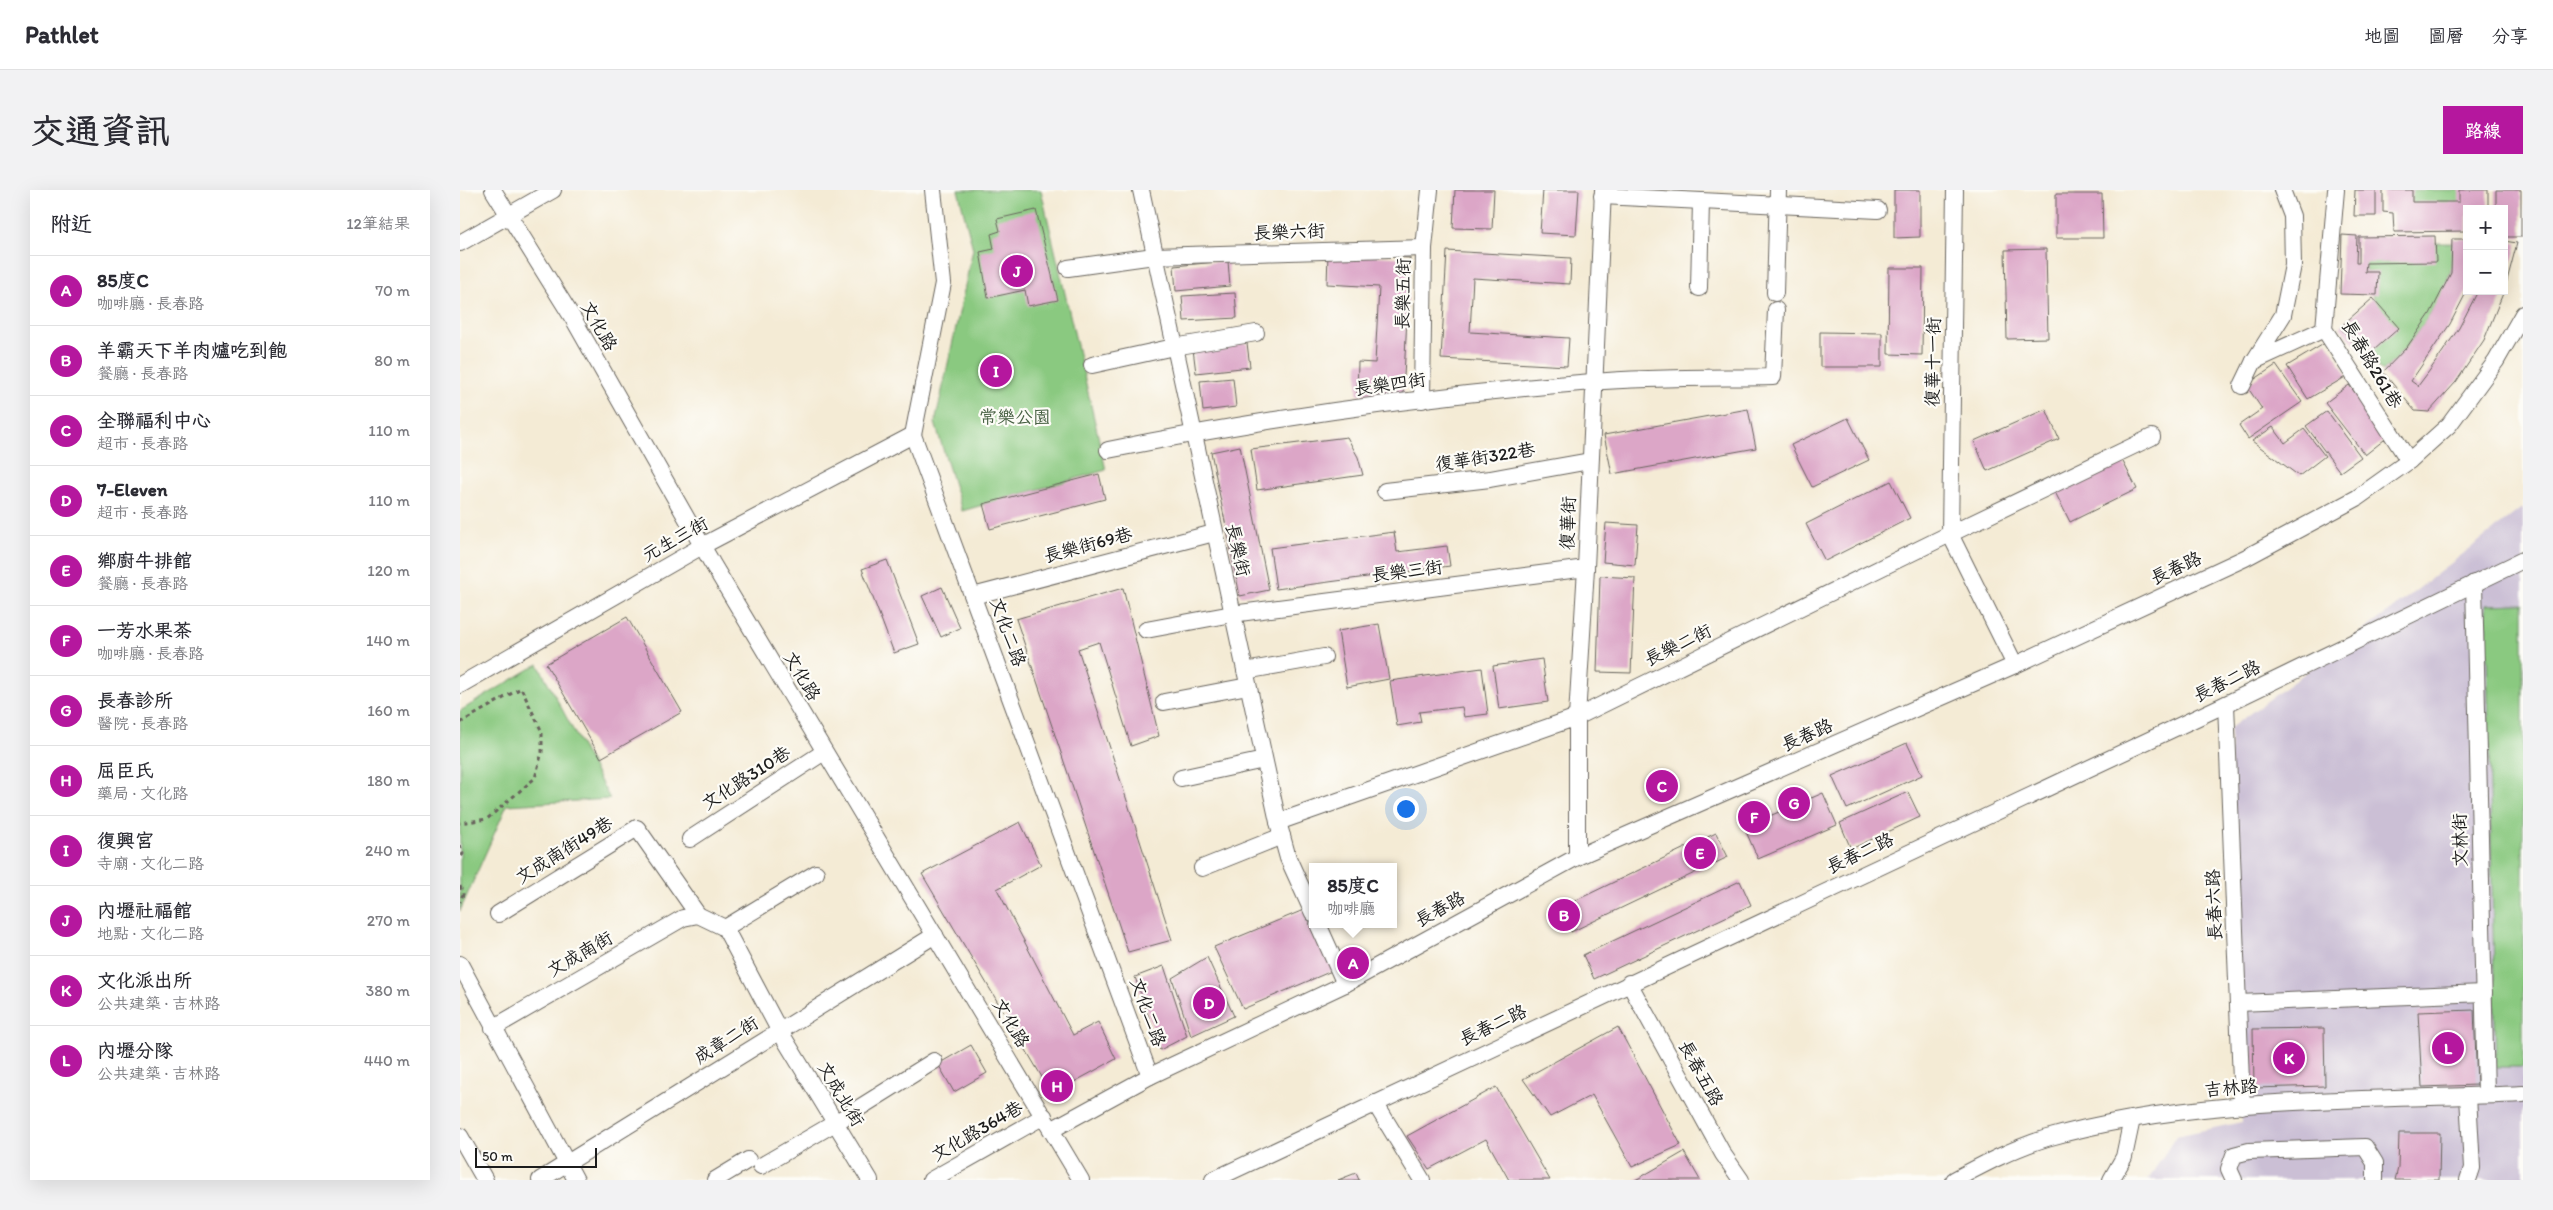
<!DOCTYPE html>
<html lang="zh-TW">
<meta charset="utf-8">
<style>
:root{--surface:#fff;--page:#f2f2f3;--text:#2b2b33;--muted:#7c7c81;--line:#e1e1e2;--accent:#b5179e}
body{margin:0;font-family:Itim,"LXGW WenKai TC",sans-serif;background:var(--page);color:var(--text)}
.controls{position:absolute;right:15px;top:15px;display:grid;overflow:hidden;border-radius:0px;box-shadow:0 5px 20px #0002}
.controls button{width:45px;height:45px;display:grid;place-items:center;padding:0;border:0;border-bottom:1px solid var(--line);background:var(--surface);color:var(--text);font:25px sans-serif}
.scale{position:absolute;left:15px;bottom:12px;width:122px;box-sizing:border-box;padding-left:5px;border:2px solid #1c1c1c;border-top:0;font-size:14px;line-height:18px;white-space:nowrap;color:#1c1c1c;-webkit-text-stroke:4px #fdfcf7;paint-order:stroke}
.you{position:absolute;left:945px;top:618px;width:18px;height:18px;margin:-12px;border:4px solid #fff;border-radius:50%;background:#1a73e8;box-shadow:0 0 0 8px #1a73e833}
.badge{display:grid;place-items:center;width:32px;height:32px;border-radius:50%;background:var(--accent);color:#fff;font-size:16px;font-weight:700}
.pin{position:absolute;translate:-50% -50%;border:2px solid #fff;box-shadow:0 1px 5px #0006}
.popup{position:absolute;left:849px;top:673px;width:88px;height:65px;box-sizing:border-box;display:grid;place-content:center;border-radius:0px;background:var(--surface);filter:drop-shadow(0 1px 4px #0005);font-size:16px;white-space:nowrap;color:var(--muted)}
.popup b{font-size:19px;color:var(--text)}
.popup::after{content:'';position:absolute;left:50%;top:100%;margin-left:-10px;border:10px solid transparent;border-top-color:var(--surface)}
.list{margin:0;padding:0;list-style:none}
h2{display:flex;justify-content:space-between;align-items:center;height:65px;margin:0;padding:0 20px;font-size:21px}
h2 small{font-size:16px;font-weight:400;color:var(--muted)}
.list li{display:grid;grid-template-columns:32px 1fr auto;gap:15px;align-items:center;box-sizing:border-box;height:70px;padding:0 20px;border-top:1px solid var(--line)}
.list b{display:block;font-size:19px;white-space:nowrap}
.list p{margin:0;font-size:16px;white-space:nowrap;color:var(--muted)}
.list em{font-size:16px;font-style:normal;color:var(--muted)}
.map{position:relative;flex:none;width:2063px;height:990px;overflow:hidden;border-radius:0px}
header{display:flex;align-items:center;gap:30px;box-sizing:border-box;height:70px;padding:0 25px;background:var(--surface);border-bottom:1px solid var(--line)}
header strong{font-size:24px}
nav{display:flex;gap:28px;margin-inline-start:auto;font-size:18px}
.intro{display:flex;align-items:center;justify-content:space-between;box-sizing:border-box;height:120px;padding:0 30px}
h1{margin:0;font-size:35px}
.button{padding:12px 22px;border-radius:0px;background:var(--accent);color:#fff;font-size:18px;font-weight:700}
main{display:flex;gap:30px;padding:0 30px}
aside{flex:1;background:var(--surface);border-radius:0px;box-shadow:0 5px 20px #0002}
.map>svg:first-child{display:block}
.industrial{fill:#cbbfd5}
.green{fill:#8ac980;stroke:#53724e}
.building{fill:#dca6c7}
.lines{fill:none;stroke-linecap:round;stroke-linejoin:round}
.minor-casing{stroke:#68645d;stroke-width:18}
.path{stroke:#68645d;stroke-width:3;stroke-dasharray:4 4;stroke-linecap:butt}
.minor{stroke:#fff;stroke-width:16}
.labels{text-anchor:middle;stroke-width:4.5;stroke-linejoin:round;paint-order:stroke}
.street-label{font-size:18px;fill:#1c1c1c;stroke:#fdfcf7}
.park-label{font-size:18px;fill:#486144;stroke:#fdfcf7}
</style>
<header>
<strong>Pathlet</strong>
<nav><a>地圖</a><a>圖層</a><a>分享</a></nav>
</header>
<div class="intro"><h1>交通資訊</h1><a class="button">路線</a></div>
<main>
<aside>
<h2>附近<small>12筆結果</small></h2>
<ul class="list">
<li><span class="badge">A</span><div><b>85度C</b><p>咖啡廳 · 長春路</p></div><em>70 m</em></li>
<li><span class="badge">B</span><div><b>羊霸天下羊肉爐吃到飽</b><p>餐廳 · 長春路</p></div><em>80 m</em></li>
<li><span class="badge">C</span><div><b>全聯福利中心</b><p>超市 · 長春路</p></div><em>110 m</em></li>
<li><span class="badge">D</span><div><b>7-Eleven</b><p>超市 · 長春路</p></div><em>110 m</em></li>
<li><span class="badge">E</span><div><b>鄉廚牛排館</b><p>餐廳 · 長春路</p></div><em>120 m</em></li>
<li><span class="badge">F</span><div><b>一芳水果茶</b><p>咖啡廳 · 長春路</p></div><em>140 m</em></li>
<li><span class="badge">G</span><div><b>長春診所</b><p>醫院 · 長春路</p></div><em>160 m</em></li>
<li><span class="badge">H</span><div><b>屈臣氏</b><p>藥局 · 文化路</p></div><em>180 m</em></li>
<li><span class="badge">I</span><div><b>復興宮</b><p>寺廟 · 文化二路</p></div><em>240 m</em></li>
<li><span class="badge">J</span><div><b>內壢社福館</b><p>地點 · 文化二路</p></div><em>270 m</em></li>
<li><span class="badge">K</span><div><b>文化派出所</b><p>公共建築 · 吉林路</p></div><em>380 m</em></li>
<li><span class="badge">L</span><div><b>內壢分隊</b><p>公共建築 · 吉林路</p></div><em>440 m</em></li>
</ul>
</aside>
<div class="map">
<svg width="2063" height="990" viewBox="0 0 2063 990">
<rect width="100%" height="100%" fill="#fdfcf7"/>
<filter id="ink" filterUnits="userSpaceOnUse"><feTurbulence type="fractalNoise" baseFrequency=".02" numOctaves="2"/><feDisplacementMap in="SourceGraphic" scale="10" xChannelSelector="R" yChannelSelector="G"/><feConvolveMatrix kernelMatrix="1 2 1 2 8 2 1 2 1" color-interpolation-filters="sRGB"/></filter>
<filter id="wash" filterUnits="userSpaceOnUse"><feTurbulence type="fractalNoise" baseFrequency=".0096" numOctaves="4" result="noise"/><feDisplacementMap in="SourceGraphic" scale="20" xChannelSelector="R" yChannelSelector="G"/><feGaussianBlur stdDeviation="1.12" result="paint"/><feColorMatrix in="noise" values="0 0 0 0 0 0 0 0 0 0 0 0 0 0 0 0 0 1.4 0 .05"/><feComposite in="paint" operator="in"/></filter>
<g filter="url(#wash)">
<rect width="100%" height="100%" fill="#f4ebd5"/>
<path class="industrial" d="M2063,317V990H1688L1716,946L1782,932L1770,538L1926,424Z"/>
<g class="green">
<path d="M498,0H581L646,280L502,321L475,233L513,59Z"/>
<path d="M1950,0H2001L2000,21L1949,22Z"/>
<path d="M1908,53H1996C1994,63 1994,74 1990,83C1977,121 1950,154 1923,182L1906,167L1913,108L1905,82Z"/>
<path d="M2063,414V877H2036L2026,415Z"/>
<path d="M78,474L150,609L47,615L0,721V521Z"/>
</g>
<g id="blocks">
<g class="building">
<path d="M995,0H1034L1032,39L993,38Z"/>
<path d="M1083,0H1119L1116,45L1080,43Z"/>
<path d="M1434,0H1460V47L1434,48Z"/>
<path d="M1895,0H1916V26H1894Z"/>
<path d="M1923,0H1952V12H1999V0H2028V19H2007V41L1934,42L1933,23L1923,22Z"/>
<path d="M2036,0H2061V47H2044V19H2036Z"/>
<path d="M1596,4H1642L1643,48H1596Z"/>
<path d="M576,20L598,110L568,116L565,100L528,108L520,62L534,59L531,44L540,41L537,29Z"/>
<path d="M1882,45L1897,46L1896,73H1899V47L1975,46L1976,72L1906,73L1905,82H1918L1917,105L1880,104Z"/>
<path d="M1992,49H2007V101L1990,134L1951,191L1958,196L1970,180L1999,138L2018,101H2044L2024,150L1996,192L1969,222L1955,221L1923,182L1947,157L1970,124L1991,83Z"/>
<path d="M2044,51L2057,53L2045,98H2044Z"/>
<path d="M1586,59L1588,148L1547,149L1545,60Z"/>
<path d="M987,61L1111,68L1110,94L1013,88L1010,142L1109,148L1107,176L981,169Z"/>
<path d="M868,63L950,68L943,206L897,204L898,172L915,173L919,97L867,94Z"/>
<path d="M768,71L770,96L716,101L714,76Z"/>
<path d="M1429,78H1463L1462,165L1428,164Z"/>
<path d="M775,103L777,128L724,131L722,106Z"/>
<path d="M1913,108L1939,138L1906,167L1880,137Z"/>
<path d="M1360,142L1422,143V177H1360Z"/>
<path d="M1867,152L1887,186L1848,209L1827,176Z"/>
<path d="M787,153L790,177L736,183L733,159Z"/>
<path d="M1816,175L1842,212L1788,249L1779,235L1802,219L1786,195Z"/>
<path d="M773,188L776,217L743,221L740,191Z"/>
<path d="M1889,195L1929,246L1905,265L1865,213Z"/>
<path d="M1288,219L1296,258L1152,284L1144,245Z"/>
<path d="M1586,219L1599,249L1527,281L1514,251Z"/>
<path d="M1867,221L1901,267L1880,282L1846,236Z"/>
<path d="M1388,228L1409,270L1352,297L1331,255Z"/>
<path d="M1813,237L1825,253L1844,239L1865,266L1839,286L1792,251Z"/>
<path d="M887,247L898,267L903,285L797,300L791,259Z"/>
<path d="M780,256L809,400L780,406L751,262Z"/>
<path d="M1660,266L1677,299L1610,332L1594,300Z"/>
<path d="M639,284L645,309L530,339L523,314Z"/>
<path d="M1431,291L1450,328L1365,371L1346,334Z"/>
<path d="M1146,333L1178,335L1175,375L1143,372Z"/>
<path d="M934,342L937,362L987,356L990,376L816,399L810,358Z"/>
<path d="M427,370L459,454L434,463L402,379Z"/>
<path d="M1140,386L1175,388L1171,483L1137,482Z"/>
<path d="M482,397L500,438L481,447L462,406Z"/>
<path d="M663,398L699,546L671,556L639,452L618,459L712,750L668,762L556,429Z"/>
<path d="M167,427L222,522L141,568L86,474Z"/>
<path d="M919,434L929,489L887,497L878,441Z"/>
<path d="M1082,469L1088,512L1039,519L1033,476Z"/>
<path d="M1022,478L1028,524L1004,527L1002,517L959,522L961,532L937,536L930,491Z"/>
<path d="M1447,553L1462,585L1387,619L1372,586Z"/>
<path d="M1448,602L1460,627L1391,659L1380,633Z"/>
<path d="M1363,603L1377,635L1298,669L1284,637Z"/>
<path d="M560,632L581,675L537,699L613,845L638,832L656,869L592,904L462,684Z"/>
<path d="M1256,643L1268,667L1111,742L1100,718Z"/>
<path d="M1280,691L1291,715L1134,789L1123,765Z"/>
<path d="M846,719L874,780L783,819L754,757Z"/>
<path d="M747,767L774,826L731,846L712,788Z"/>
<path d="M704,776L727,846L700,860L675,787Z"/>
<path d="M2014,820L2017,895L1962,897L1958,822Z"/>
<path d="M1158,837L1221,955L1172,977L1132,905L1090,927L1063,889Z"/>
<path d="M1864,838L1865,896L1794,898L1793,839Z"/>
<path d="M511,855L527,883L494,902L478,874Z"/>
<path d="M1036,897L1090,990H1049L1026,949L969,979L947,946Z"/>
<path d="M1939,943H1980L1979,990H1935L1938,978Z"/>
<path d="M1224,962L1240,990H1175L1181,987Z"/>
<path d="M896,983L899,990H878Z"/>
</g>
</g>
</g>
<g filter="url(#ink)">
<use href="#blocks" fill-opacity="0" stroke="#68645d" stroke-width="1"/>
<g class="lines">
<g class="minor-casing">
<g id="minor">
<path d="M33,0L114,130L252,373L621,990"/>
<path d="M473,0L483,93L453,245L690,886"/>
<path d="M681,0L818,632L828,668L853,723"/>
<path d="M1495,0L1490,344L1692,247"/>
<path d="M1876,0L1864,139L1949,271"/>
<path d="M1142,6L1418,20"/>
<path d="M0,53L93,0"/>
<path d="M608,78L694,66L964,58"/>
<path d="M1239,98L1241,11"/>
<path d="M1315,103L1318,0"/>
<path d="M1794,171L1823,125L1833,75L1832,26L1822,0"/>
<path d="M632,175L714,157L796,143"/>
<path d="M1782,196L1794,171L1864,139"/>
<path d="M962,210L964,58L970,0"/>
<path d="M648,260C807,228 970,205 1132,192C1192,187 1253,188 1313,187L1316,120"/>
<path d="M925,301L1030,289L1130,271"/>
<path d="M2014,393L2026,905"/>
<path d="M513,406L754,343"/>
<path d="M686,440L772,424L1126,378"/>
<path d="M785,481L864,467"/>
<path d="M0,495L242,356L453,245"/>
<path d="M704,512L788,496"/>
<path d="M1766,514L1782,916"/>
<path d="M721,588L804,570"/>
<path d="M818,632L1117,527L1490,344L1555,475"/>
<path d="M230,649L364,562"/>
<path d="M1117,667V527L1126,378L1143,0"/>
<path d="M742,678L822,646"/>
<path d="M38,724L177,638L238,725"/>
<path d="M858,734L885,794"/>
<path d="M265,738L356,683"/>
<path d="M0,774L116,990"/>
<path d="M1169,793L1263,964L1281,990"/>
<path d="M1778,813L2024,803"/>
<path d="M33,838L223,728L238,725L265,738L319,840L410,990"/>
<path d="M915,913L962,990"/>
<path d="M593,939L690,886L885,794L1117,667L1555,475L1785,368L1897,308L1949,271L1989,235L2036,171L2063,124"/>
<path d="M0,946L25,990"/>
<path d="M301,976L375,933L474,871"/>
<path d="M80,990L475,745"/>
<path d="M255,990L288,970"/>
<path d="M471,990L584,926"/>
<path d="M753,990L1766,514L2063,370"/>
<path d="M1494,990C1524,974 1554,958 1587,948C1736,905 1909,911 2063,904"/>
<path d="M1651,990L1664,967L1672,929"/>
<path d="M1774,990L1769,979L1774,965L1789,961L1905,957L1915,973V990"/>
<path d="M2008,990L2012,978L2008,906"/>
</g>
</g>
<g class="path">
<path d="M0,533L61,498L82,542V562L75,588L27,629L0,633"/>
<path d="M0,655L3,664L0,668"/>
<path d="M0,696L3,704L0,712"/>
</g>
<use href="#minor" class="minor"/>
</g>
</g>
<g class="labels">
<g class="street-label">
<text transform="translate(829 42) rotate(-2)" y="6">長樂六街</text>
<text transform="translate(943 104) rotate(-89)" y="6">長樂五街</text>
<text transform="translate(139 136) rotate(60)" y="6">文化路</text>
<text transform="translate(1473 172) rotate(-89)" y="6">復華十一街</text>
<text transform="translate(1912 174) rotate(59)" y="6">長春路261巷</text>
<text transform="translate(930 194) rotate(-8)" y="6">長樂四街</text>
<text transform="translate(1025 267) rotate(-9)" y="6">復華街322巷</text>
<text transform="translate(1108 333) rotate(-88)" y="6">復華街</text>
<text transform="translate(215 349) rotate(-29)" y="6">元生三街</text>
<text transform="translate(628 355) rotate(-15)" y="6">長樂街69巷</text>
<text transform="translate(778 360) rotate(77)" y="6">長樂街</text>
<text transform="translate(1716 378) rotate(-25)" y="6">長春路</text>
<text transform="translate(947 381) rotate(-7)" y="6">長樂三街</text>
<text transform="translate(548 442) rotate(70)" y="6">文化二路</text>
<text transform="translate(1218 455) rotate(-26)" y="6">長樂二街</text>
<text transform="translate(342 486) rotate(59)" y="6">文化路</text>
<text transform="translate(1767 491) rotate(-26)" y="6">長春二路</text>
<text transform="translate(1347 545) rotate(-24)" y="6">長春路</text>
<text transform="translate(286 588) rotate(-33)" y="6">文化路310巷</text>
<text transform="translate(2000 650) rotate(-91)" y="6">文林街</text>
<text transform="translate(104 660) rotate(-32)" y="6">文成南街49巷</text>
<text transform="translate(1400 663) rotate(-25)" y="6">長春二路</text>
<text transform="translate(1754 715) rotate(-92)" y="6">長春六路</text>
<text transform="translate(980 719) rotate(-29)" y="6">長春路</text>
<text transform="translate(120 764) rotate(-30)" y="6">文成南街</text>
<text transform="translate(688 822) rotate(70)" y="6">文化二路</text>
<text transform="translate(551 833) rotate(59)" y="6">文化路</text>
<text transform="translate(1033 835) rotate(-25)" y="6">長春二路</text>
<text transform="translate(266 850) rotate(-32)" y="6">成章二街</text>
<text transform="translate(1241 883) rotate(61)" y="6">長春五路</text>
<text transform="translate(1771 898) rotate(-5)" y="6">吉林路</text>
<text transform="translate(381 904) rotate(59)" y="6">文成北街</text>
<text transform="translate(517 941) rotate(-30)" y="6">文化路364巷</text>
</g>
<g class="park-label">
<text x="555" y="233">常樂公園</text>
</g>
</g>
</svg>
<div class="controls">
<button>+</button>
<button>−</button>
</div>
<div class="scale">50 m</div>
<div class="you"></div>
<div class="pin badge" style="left:893px;top:773px">A</div>
<div class="popup"><b>85度C</b>咖啡廳</div>
<div class="pin badge" style="left:1104px;top:725px">B</div>
<div class="pin badge" style="left:1202px;top:596px">C</div>
<div class="pin badge" style="left:749px;top:813px">D</div>
<div class="pin badge" style="left:1240px;top:663px">E</div>
<div class="pin badge" style="left:1294px;top:627px">F</div>
<div class="pin badge" style="left:1334px;top:613px">G</div>
<div class="pin badge" style="left:597px;top:896px">H</div>
<div class="pin badge" style="left:536px;top:181px">I</div>
<div class="pin badge" style="left:557px;top:81px">J</div>
<div class="pin badge" style="left:1829px;top:868px">K</div>
<div class="pin badge" style="left:1988px;top:858px">L</div>
</div>
</main>
